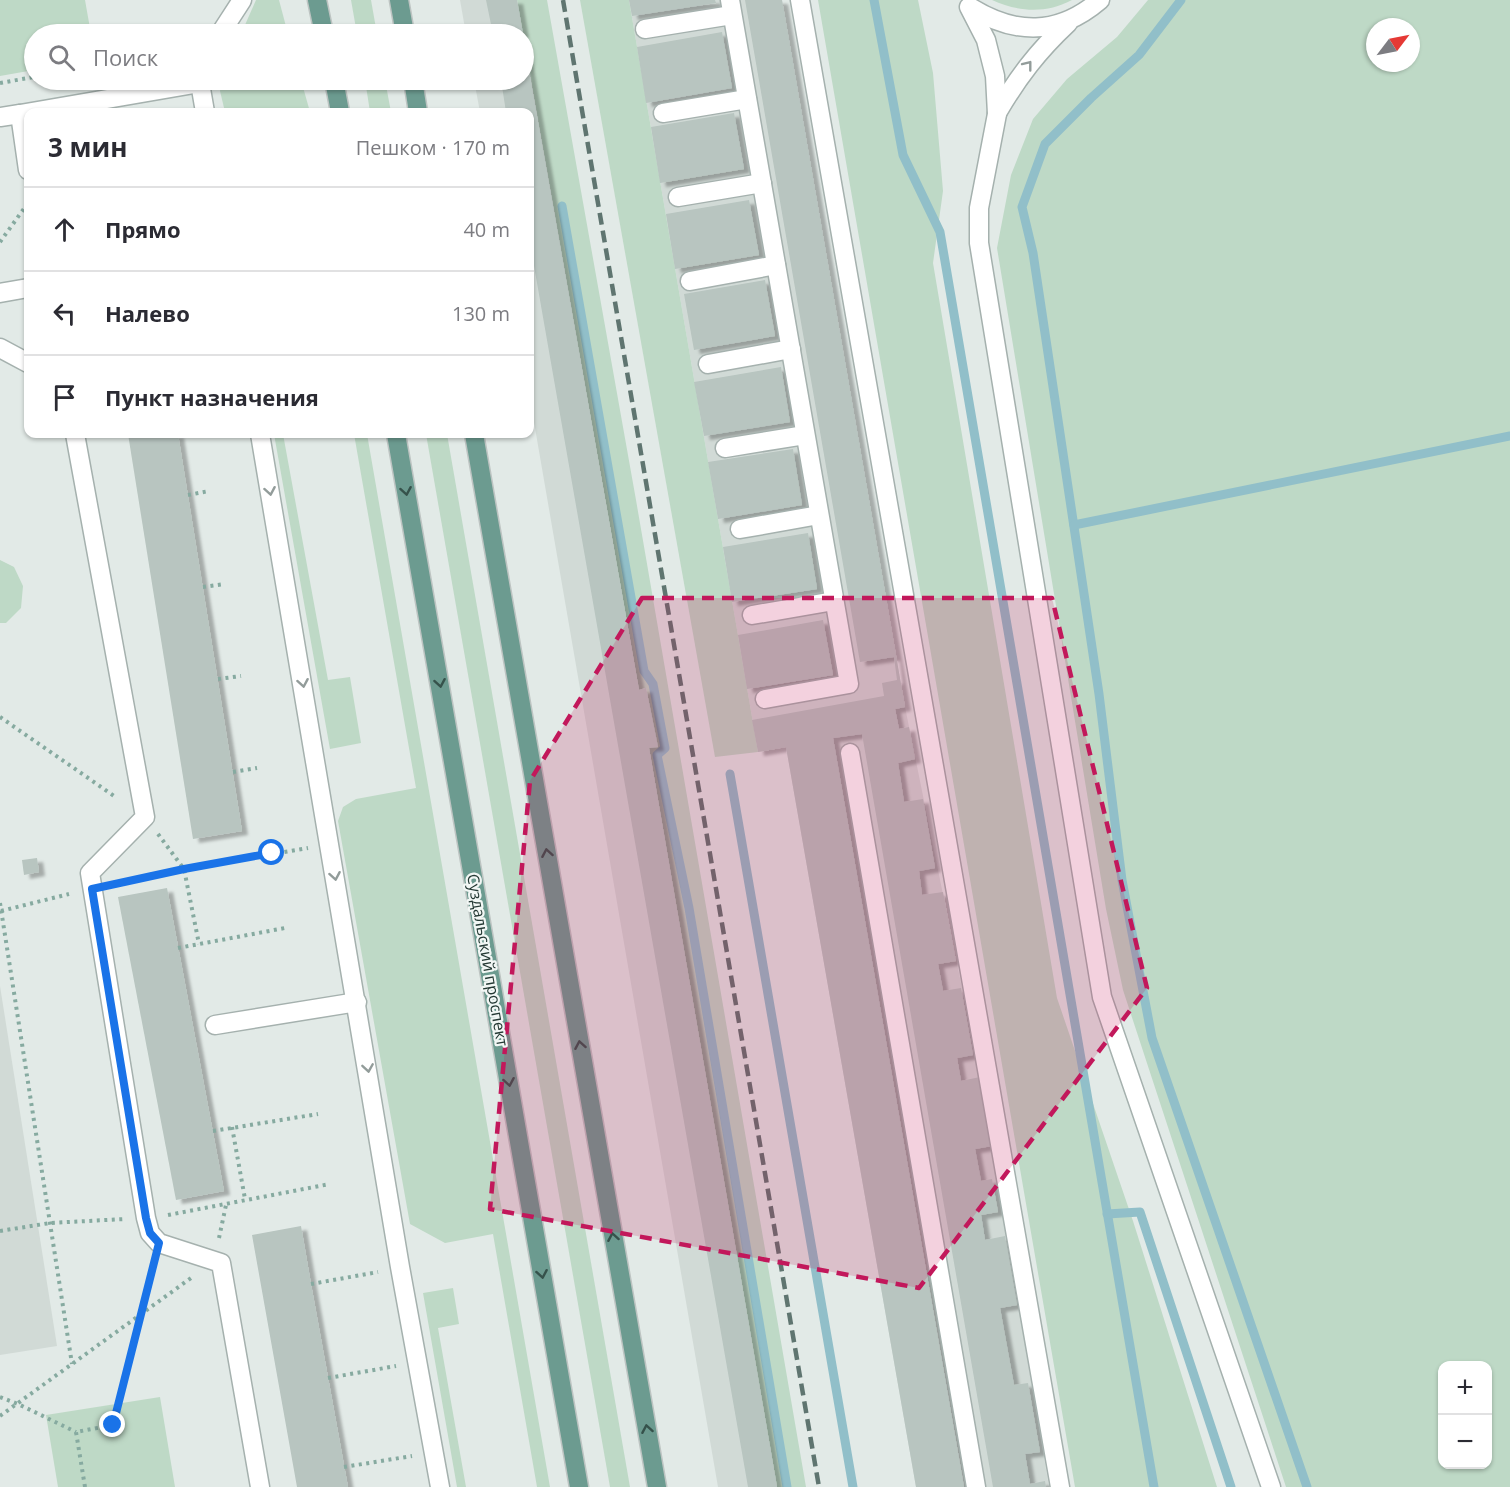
<!DOCTYPE html>
<html lang="ru">
<meta charset="utf-8">
<style>
:root{--surface:#fff;--page:#f7f7f7;--text:#2b2b33;--muted:#7c7c81;--line:#e1e1e2}
body{margin:0;font-family:"Open Sans",sans-serif;background:var(--page);color:var(--text)}
.controls{position:absolute;right:18px;bottom:18px;display:grid;overflow:hidden;border-radius:12px;box-shadow:0 2px 4px #0004}
.controls button{width:54px;height:54px;display:grid;place-items:center;padding:0;border:0;border-bottom:2px solid var(--line);background:var(--surface);color:var(--text);font:30px sans-serif}
.compass{position:absolute;left:1366px;top:18px;width:54px;height:54px;border-radius:50%;background:var(--surface);box-shadow:0 2px 4px #0004;rotate:58deg}
.stop{position:absolute;width:18px;height:18px;margin:-14px;border:4px solid #1a73e8;border-radius:50%;background:#fff}
.stop.end{background:#1a73e8;border-color:#fff;box-shadow:0 2px 6px #0008}
.list{margin:0;padding:0;list-style:none}
h2{display:flex;justify-content:space-between;align-items:center;height:78px;margin:0;padding:0 24px;font-size:26px}
h2 small{font-size:20px;font-weight:400;color:var(--muted)}
.list li{display:grid;grid-template-columns:39px 1fr auto;gap:18px;align-items:center;box-sizing:border-box;height:84px;padding:0 24px;border-top:2px solid var(--line)}
.list b{display:block;font-size:22px;white-space:nowrap}
.list em{font-size:20px;font-style:normal;color:var(--muted)}
.icon{flex:none;width:33px;height:33px;fill:none;stroke:currentColor;stroke-width:2;stroke-linecap:round;stroke-linejoin:round}
.map{position:relative;flex:none;width:1510px;height:1487px;overflow:hidden}
.search{position:absolute;background:var(--surface);box-shadow:0 2px 4px #0004;left:24px;top:24px;width:510px;height:66px;display:flex;align-items:center;gap:15px;box-sizing:border-box;padding:0 21px;border-radius:33px;color:var(--muted);font-size:22px}
.panel{position:absolute;background:var(--surface);box-shadow:0 2px 4px #0004;left:24px;top:108px;width:510px;height:330px;border-radius:12px}
.map>svg:first-child{display:block}
.built{fill:#d1dad6}
.green{fill:#bed9c6;fill-rule:evenodd}
.lines{fill:none;stroke-linecap:round;stroke-linejoin:round}
.stream{stroke:#91bfc9;stroke-width:9}
.building{fill:#b8c5c0;filter:url(#shadow)}
.minor-casing{stroke:#a5b1ae;stroke-width:21}
.major-casing{stroke:#bdc4c2;stroke-width:21}
.path{stroke:#86aaa0;stroke-width:4;stroke-dasharray:3 4.5;stroke-linecap:butt}
.minor{stroke:#fff;stroke-width:18}
.major{stroke:#6c9b90;stroke-width:18}
.rail{stroke:#5f7570;stroke-width:4.5;stroke-dasharray:12 6;stroke-linecap:butt}
.oneway{stroke:#929c9a}
.oneway2{stroke:#36524b}
.route{stroke:#1a73e8;stroke-width:8}
.marked{fill:#c2185b;fill-opacity:0.2;stroke:#c2185b;stroke-width:4.5;stroke-dasharray:12 8;stroke-linejoin:round}
.labels{text-anchor:middle;stroke-width:4.5;stroke-linejoin:round;paint-order:stroke}
.street-label{font-size:16px;fill:#243934;stroke:#f2f7f5}
</style>
<div class="map">
<svg width="1510" height="1487" viewBox="0 0 1510 1487">
<defs>
<filter id="shadow"><feDropShadow dx="6" dy="4" stdDeviation="1.5" flood-color="#0004"/></filter>
</defs>
<rect width="100%" height="100%" fill="#e2eae7"/>
<g class="built">
<path d="M460,0H517L523,34H466Z"/>
<path d="M629,0H782L905,707L980,1077L1049,1487H916L786,747L758,752Z"/>
<path d="M524,36L638,690L646,688L658,747L649,749L777,1487H718L530,399V112H480L474,80H524Z"/>
<path d="M0,986L57,1346L0,1355Z"/>
</g>
<g class="green">
<path d="M0,0H85L91,34H34V70L0,76Z"/>
<path d="M256,0H279L288,34H241Z"/>
<path d="M351,0H371L377,34H357Z"/>
<path d="M517,0H547L636,500L806,1487H777L649,748L657,746L646,688L639,690Z"/>
<path d="M580,0H629L758,752L715,757Z"/>
<path d="M818,0H918L933,73L943,191L933,263L1057,998L1133,1221L1217,1487H1075Z"/>
<path d="M992,0H1072C1046,14 1018,12 992,0Z"/>
<path d="M1148,0H1510V1487H1286L1123,990L1106,909L997,248L1011,175L1033,119L1067,79L1117,37ZM1375,27H1411V63H1375ZM1442,1366H1488V1464H1442Z"/>
<path d="M222,80H301L310,112H225L220,91Z"/>
<path d="M365,80H385L391,112H370Z"/>
<path d="M274,434H283L328,680L350,677L361,743L330,749Z"/>
<path d="M354,434H367L550,1487H537L493,1234L445,1243L410,1224L338,821L343,807L356,799L416,788Z"/>
<path d="M426,434H447L630,1487H610Z"/>
<path d="M0,560L14,567L23,586L21,608L6,623H0Z"/>
<path d="M453,1288L459,1324L438,1328L466,1487H457L423,1293Z"/>
<path d="M160,1397L175,1487H58L46,1415Z"/>
</g>
<g class="lines">
<g class="stream">
<path d="M874,0L903,155L940,232L1154,1487"/>
<path d="M1181,0L1139,55L1091,98L1045,144L1022,207L1033,253L1099,694L1122,880L1152,1038L1307,1487"/>
<path d="M562,206L644,671L653,684L665,748L657,755L689,908L787,1487"/>
<path d="M1074,525L1510,436"/>
<path d="M730,774L853,1487"/>
<path d="M1107,1214L1140,1212L1231,1487"/>
</g>
</g>
<g class="building">
<path d="M486,0H517L523,34H493Z"/>
<path d="M629,0H715L716,3L632,16Z"/>
<path d="M745,0H782L905,707L895,709L899,729L909,727L915,759L898,763L904,802L923,799L935,868L919,871L922,895L943,892L956,961L938,964L943,991L961,988L973,1055L957,1058L961,1081L980,1077L992,1146L975,1149L981,1181L992,1179L998,1212L981,1215L985,1240L1005,1236L1017,1305L1000,1308L1014,1385L1028,1383L1040,1452L1025,1454L1030,1484L1045,1481L1046,1487H993L862,734L833,738L964,1487H916L786,747L758,752L752,720L884,696L882,683L897,680L894,657L860,662Z"/>
<path d="M722,32L732,88L646,103L637,47Z"/>
<path d="M524,43L639,690L646,688L658,747L649,748L777,1487H748L530,243V112H506L501,80H524Z"/>
<path d="M734,113L744,169L660,183L651,127Z"/>
<path d="M749,200L759,255L675,269L666,214Z"/>
<path d="M765,280L775,336L694,350L684,294Z"/>
<path d="M781,367L790,422L704,436L694,382Z"/>
<path d="M128,434H178L242,831L193,839Z"/>
<path d="M793,449L802,505L718,519L708,462Z"/>
<path d="M808,533L817,589L732,602L723,547Z"/>
<path d="M823,620L833,675L747,689L738,635Z"/>
<path d="M37,858L39,872L24,875L22,860Z"/>
<path d="M167,888L224,1191L176,1200L118,897Z"/>
<path d="M301,1226L311,1284L348,1487H297L252,1235Z"/>
</g>
<g class="lines">
<g class="minor-casing">
<g id="minor">
<path d="M730,0L849,684L765,699"/>
<path d="M800,0L1060,1487"/>
<path d="M969,7L986,40L995,76L997,114L979,208V243L1102,997L1271,1487"/>
<path d="M970,7C1015,35 1058,36 1100,0"/>
<path d="M645,29L732,15"/>
<path d="M220,34L242,0"/>
<path d="M201,80L200,83L205,112"/>
<path d="M663,113L747,99"/>
<path d="M997,113C1018,77 1038,51 1068,23"/>
<path d="M0,117L20,114"/>
<path d="M28,170L20,114L200,83"/>
<path d="M678,197L762,183"/>
<path d="M690,281L776,265"/>
<path d="M0,293L28,288"/>
<path d="M0,348L28,363"/>
<path d="M708,364L791,349"/>
<path d="M75,434L145,817L90,873L146,1218L150,1233L159,1243L221,1263L260,1487"/>
<path d="M260,434L400,1267L440,1487"/>
<path d="M725,448L805,435"/>
<path d="M740,529L819,515"/>
<path d="M752,615L834,601"/>
<path d="M850,753L976,1487"/>
<path d="M215,1025L357,1002"/>
</g>
</g>
<g class="major-casing">
<g id="major">
<path d="M317,0L324,34"/>
<path d="M399,0L405,34"/>
<path d="M334,80L340,112"/>
<path d="M413,80L418,112"/>
<path d="M396,434L579,1487"/>
<path d="M474,434L657,1487"/>
</g>
</g>
<g class="path">
<path d="M0,83L34,77"/>
<path d="M0,242L28,203"/>
<path d="M188,495L209,491"/>
<path d="M203,587L225,584"/>
<path d="M218,679L241,676"/>
<path d="M0,717L117,798"/>
<path d="M233,772L257,768"/>
<path d="M158,834L184,869L199,944"/>
<path d="M115,884L184,869L308,848"/>
<path d="M0,903L72,1364"/>
<path d="M1,911L69,894"/>
<path d="M178,948L285,928"/>
<path d="M232,1127L245,1199"/>
<path d="M213,1131L318,1114"/>
<path d="M168,1215L330,1184"/>
<path d="M0,1231L50,1223L125,1219"/>
<path d="M219,1238L226,1205"/>
<path d="M311,1284L378,1272"/>
<path d="M328,1378L396,1366"/>
<path d="M0,1397L18,1404L76,1432"/>
<path d="M0,1416L191,1278"/>
<path d="M344,1467L412,1456"/>
<path d="M85,1487L76,1432L113,1425L154,1264"/>
</g>
<use href="#minor" class="minor"/>
<use href="#major" class="major"/>
<path class="rail" d="M563,0L819,1487"/>
</g>
<defs><path id="oneway-chevron" d="M-2-3.5L2.5 0L-2 3.5" fill="none" stroke-width="1.6" stroke-linecap="round" stroke-linejoin="round" transform="scale(1.5)"/></defs>
<g class="oneway">
<use href="#oneway-chevron" transform="translate(1028 65) rotate(-52)"/>
<use href="#oneway-chevron" transform="translate(270 491) rotate(80)"/>
<use href="#oneway-chevron" transform="translate(303 683) rotate(80)"/>
<use href="#oneway-chevron" transform="translate(335 876) rotate(80)"/>
<use href="#oneway-chevron" transform="translate(368 1068) rotate(81)"/>
</g>
<g class="oneway2">
<use href="#oneway-chevron" transform="translate(406 491) rotate(80)"/>
<use href="#oneway-chevron" transform="translate(440 683) rotate(80)"/>
<use href="#oneway-chevron" transform="translate(547 853) rotate(-100)"/>
<use href="#oneway-chevron" transform="translate(580 1045) rotate(-100)"/>
<use href="#oneway-chevron" transform="translate(509 1082) rotate(80)"/>
<use href="#oneway-chevron" transform="translate(613 1237) rotate(-100)"/>
<use href="#oneway-chevron" transform="translate(542 1274) rotate(80)"/>
<use href="#oneway-chevron" transform="translate(647 1429) rotate(-100)"/>
</g>
<g class="lines">
<path class="route" d="M113,1425L159,1243L150,1233L146,1218L92,889L184,869L272,853"/>
</g>
<path class="marked" d="M642,598H1052L1147,988L919,1288L490,1209L530,781Z"/>
<g class="labels">
<g class="street-label">
<text transform="translate(488 960) rotate(80)" y="6">Суздальский проспект</text>
</g>
</g>
</svg>
<div class="controls">
<button>+</button>
<button>−</button>
</div>
<svg class="compass" viewBox="-18 -18 36 36"><path d="M0-13l5 13h-10z" fill="#e53935"/><path d="M0 13l5-13h-10z" fill="#7c7c81"/></svg>
<div class="stop" style="left:272px;top:853px"></div>
<div class="stop end" style="left:113px;top:1425px"></div>
<div class="search"><svg class="icon" aria-label="search" viewBox="0 0 24 24"><circle cx="10" cy="10" r="6"/><path d="M15 15l6 6"/></svg>Поиск</div>
<section class="panel">
<h2>3 мин<small>Пешком · 170 m</small></h2>
<ul class="list">
<li><svg class="icon" aria-label="ahead" viewBox="0 0 24 24"><path d="M12 20V5M6 11l6-6 6 6"/></svg><div><b>Прямо</b></div><em>40 m</em></li>
<li><svg class="icon" aria-label="left" viewBox="0 0 24 24"><path d="M17 20v-9H6M10 6l-5 5 5 5"/></svg><div><b>Налево</b></div><em>130 m</em></li>
<li><svg class="icon" aria-label="arrive" viewBox="0 0 24 24"><path d="M6 21V4h12l-3 4 3 4H6"/></svg><div><b>Пункт назначения</b></div></li>
</ul>
</section>
</div>
